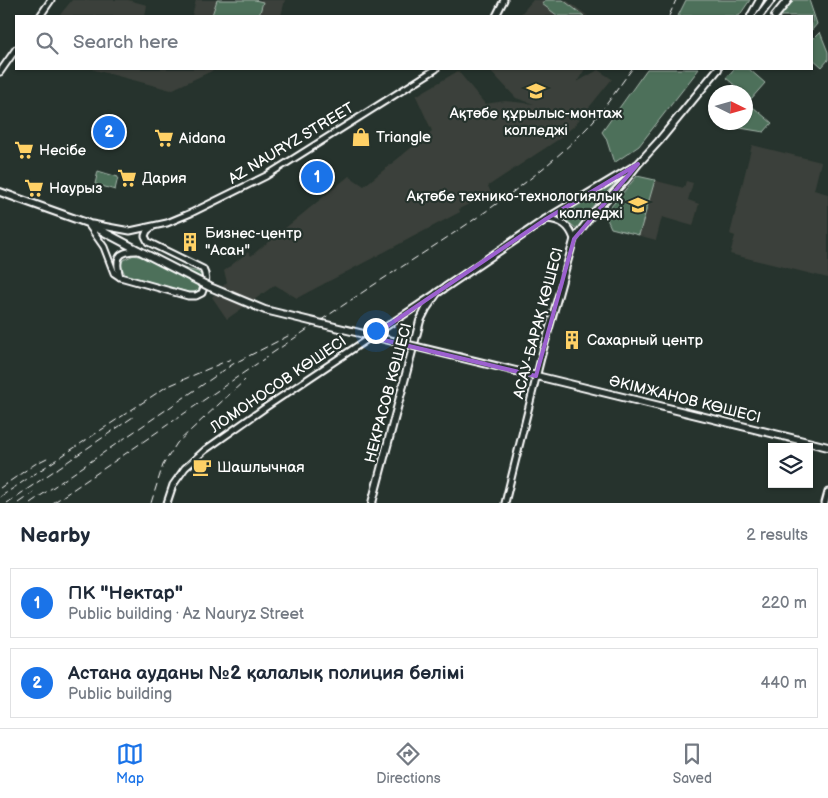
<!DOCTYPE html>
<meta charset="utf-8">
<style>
:root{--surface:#fff;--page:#f2f2f3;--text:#1f2937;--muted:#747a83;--line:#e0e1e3;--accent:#1a73e8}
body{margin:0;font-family:"Balsamiq Sans",sans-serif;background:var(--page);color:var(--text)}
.controls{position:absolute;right:15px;bottom:15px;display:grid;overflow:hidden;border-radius:0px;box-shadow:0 1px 4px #0004}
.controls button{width:45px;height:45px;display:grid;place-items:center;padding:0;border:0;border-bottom:1px solid var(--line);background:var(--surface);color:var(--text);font:25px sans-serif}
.compass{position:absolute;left:708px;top:85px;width:45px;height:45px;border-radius:50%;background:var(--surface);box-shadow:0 1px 4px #0004;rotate:95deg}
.you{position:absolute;left:375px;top:330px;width:18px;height:18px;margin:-12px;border:4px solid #fff;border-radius:50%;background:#1a73e8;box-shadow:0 0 0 8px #1a73e833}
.badge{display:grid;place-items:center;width:32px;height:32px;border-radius:50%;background:var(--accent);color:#fff;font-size:16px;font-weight:700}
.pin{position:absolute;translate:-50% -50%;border:2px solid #fff;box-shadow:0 1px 5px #0006}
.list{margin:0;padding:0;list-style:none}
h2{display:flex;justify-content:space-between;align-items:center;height:65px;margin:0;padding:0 20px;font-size:21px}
h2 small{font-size:16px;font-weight:400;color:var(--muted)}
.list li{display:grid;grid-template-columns:32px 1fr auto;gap:15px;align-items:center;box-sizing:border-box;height:70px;margin:0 10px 10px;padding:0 10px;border:1px solid var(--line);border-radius:0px}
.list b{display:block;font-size:19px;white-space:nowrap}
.list p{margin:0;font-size:16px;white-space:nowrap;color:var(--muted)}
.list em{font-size:16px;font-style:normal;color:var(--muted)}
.icon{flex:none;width:28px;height:28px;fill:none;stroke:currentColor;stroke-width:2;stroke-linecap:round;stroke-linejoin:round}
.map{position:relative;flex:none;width:828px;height:503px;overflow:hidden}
.search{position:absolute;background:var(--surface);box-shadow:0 1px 4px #0004;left:15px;right:15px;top:15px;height:55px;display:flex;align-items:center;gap:12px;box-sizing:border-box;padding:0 18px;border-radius:0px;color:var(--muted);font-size:19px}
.sheet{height:225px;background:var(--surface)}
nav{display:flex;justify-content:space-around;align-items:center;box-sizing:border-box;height:70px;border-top:1px solid var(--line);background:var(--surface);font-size:14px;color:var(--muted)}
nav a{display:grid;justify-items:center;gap:2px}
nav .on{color:var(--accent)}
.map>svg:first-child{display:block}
.built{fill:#3b403a}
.green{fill:#4d6f5a;stroke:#a6b7ac}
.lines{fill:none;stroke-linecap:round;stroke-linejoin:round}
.minor-casing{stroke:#fff;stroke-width:9}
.major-casing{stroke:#fff;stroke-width:10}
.minor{stroke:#26332d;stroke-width:5}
.major{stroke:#26332d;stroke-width:6}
.rail{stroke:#fff;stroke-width:1;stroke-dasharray:8 4;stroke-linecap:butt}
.major-bridge-casing{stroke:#fff;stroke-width:10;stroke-linecap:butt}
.major-bridge{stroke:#26332d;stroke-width:6}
.marked{fill:none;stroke:#9c61cf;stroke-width:4;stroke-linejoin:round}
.labels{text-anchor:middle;stroke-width:4.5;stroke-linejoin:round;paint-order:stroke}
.poi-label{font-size:15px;fill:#fff;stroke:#26332d;text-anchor:start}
.street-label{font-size:15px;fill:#fff;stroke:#26332d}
</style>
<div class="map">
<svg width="828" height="503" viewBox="0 0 828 503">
<rect width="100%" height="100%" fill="#26332d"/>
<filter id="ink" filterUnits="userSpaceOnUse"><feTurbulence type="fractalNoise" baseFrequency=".02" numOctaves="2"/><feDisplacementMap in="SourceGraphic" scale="10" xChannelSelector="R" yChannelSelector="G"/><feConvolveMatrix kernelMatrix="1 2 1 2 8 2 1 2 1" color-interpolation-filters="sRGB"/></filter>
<g filter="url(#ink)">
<g class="built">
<path d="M72,0H128L147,5L145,16H59Z"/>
<path d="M196,0H285L281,16H192Z"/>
<path d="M533,0H566L588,16H519Z"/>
<path d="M91,69H216L171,90Z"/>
<path d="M489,69H585L577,82L598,70L612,79L574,126L559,139L488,186L491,193L459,209L460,212L297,298L275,285L227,319L212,297L227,282L224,271L248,252L251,256L349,176L364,186L432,131L416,96L458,71L485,104L505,101L534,104L516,98Z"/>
<path d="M752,145L821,162L814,190L828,194V278L730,254L735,236L730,234Z"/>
<path d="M637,176L684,188L686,181L693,183L688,200L699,204L693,226L662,217L656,240L611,228L607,219L609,209Z"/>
</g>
<g class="green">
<path d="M217,0H255L263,2L259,16H216L212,15Z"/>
<path d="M545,0H563L584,16H558L542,4Z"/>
<path d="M686,0H750L739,16H678Z"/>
<path d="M793,0H809L817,24L812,30V16H780Z"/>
<path d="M820,32L828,52V60L822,67L812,58V40Z"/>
<path d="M647,69H699L639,146L614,163L606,138L602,132Z"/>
<path d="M734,69H749L765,83L751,99L746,92H743L726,78Z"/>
<path d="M753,107L772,123L764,132L734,127L738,123L746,122V114Z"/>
<path d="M98,171L118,177L115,190L95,184Z"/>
<path d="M626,173L593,206L578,230L560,215Z"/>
<path d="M637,176L655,180L639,235L611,228L607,219L609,209Z"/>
<path d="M134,255L198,272L201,275L202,284L200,290L192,293L126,276L121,266L123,260Z"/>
</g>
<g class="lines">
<g class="minor-casing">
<g id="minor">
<path d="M40,16L51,0"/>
<path d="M496,16L504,0"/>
<path d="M0,72L16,49"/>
<path d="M546,219C561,220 569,225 574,239"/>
<path d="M88,224L104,247L114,273L120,277L188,296H196L202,293C205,284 208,278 203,269L148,242L145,236L147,231L152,227"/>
<path d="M92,224L130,231L167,223L191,213L266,176L436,69"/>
<path d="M120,277C115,259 117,251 137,251"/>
<path d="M167,503L173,485L185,468L205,450L266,407L435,294"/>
<path d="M505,503L541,358L574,239L595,211L626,180L637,166"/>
<path d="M825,503L828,492"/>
</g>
</g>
<g class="major-casing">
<g id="major">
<path d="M751,16L760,0"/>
<path d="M759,16L771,0"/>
<path d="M775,16L788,0"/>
<path d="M0,192L87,223L140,251"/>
<path d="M516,371L828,447"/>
<path d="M372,503L420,321L426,309L437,293L546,219L638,164L659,141L718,69"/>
</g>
</g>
<use href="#minor" class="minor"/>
<use href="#major" class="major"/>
<g class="rail">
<path d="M669,16L676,0"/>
<path d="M0,488L35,464L49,457"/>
<path d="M0,497L166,387L231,359"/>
<path d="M7,503L133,417"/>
<path d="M18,503L34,492"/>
<path d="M30,503L233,364L290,335"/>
<path d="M53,503C158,432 261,360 366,290C442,240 522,194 586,129C603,111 617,89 632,69"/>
<path d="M151,503L163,465L177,443L245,380"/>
</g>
<g class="major-bridge-casing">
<path id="major-bridge" d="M140,251L210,287L265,310L516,371"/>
</g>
<use href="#major-bridge" class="major-bridge"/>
</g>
</g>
<path class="marked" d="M638,164L574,239L536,376L371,337L546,219Z"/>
<defs>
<g id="university-bare" transform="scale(1.5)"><path d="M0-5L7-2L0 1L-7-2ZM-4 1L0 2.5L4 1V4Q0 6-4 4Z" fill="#ffd166" stroke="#26332d" stroke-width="2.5" paint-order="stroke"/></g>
<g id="shop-bare" transform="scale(1.5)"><path d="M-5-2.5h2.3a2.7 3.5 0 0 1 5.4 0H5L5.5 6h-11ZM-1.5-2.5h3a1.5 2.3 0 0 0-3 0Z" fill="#ffd166" stroke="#26332d" stroke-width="2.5" paint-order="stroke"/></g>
<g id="supermarket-bare" transform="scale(1.5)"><path d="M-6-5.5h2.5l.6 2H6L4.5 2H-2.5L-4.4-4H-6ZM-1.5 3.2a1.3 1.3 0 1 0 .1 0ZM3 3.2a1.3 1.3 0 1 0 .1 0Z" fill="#ffd166" stroke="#26332d" stroke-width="2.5" paint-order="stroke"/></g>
<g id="building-bare" transform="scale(1.5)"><path d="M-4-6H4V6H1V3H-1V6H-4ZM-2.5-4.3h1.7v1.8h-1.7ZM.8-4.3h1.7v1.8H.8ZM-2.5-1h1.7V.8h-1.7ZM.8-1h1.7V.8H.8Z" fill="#ffd166" stroke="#26332d" stroke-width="2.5" paint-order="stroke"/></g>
<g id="cafe-bare" transform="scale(1.5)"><path d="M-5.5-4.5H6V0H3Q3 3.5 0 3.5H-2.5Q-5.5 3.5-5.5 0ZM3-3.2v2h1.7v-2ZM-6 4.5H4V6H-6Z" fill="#ffd166" stroke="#26332d" stroke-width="2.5" paint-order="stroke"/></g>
</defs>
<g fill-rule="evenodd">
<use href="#university-bare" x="536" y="91"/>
<use href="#shop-bare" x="361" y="137"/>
<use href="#supermarket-bare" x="164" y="138"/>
<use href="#supermarket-bare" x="24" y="150"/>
<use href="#supermarket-bare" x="127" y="178"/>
<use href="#supermarket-bare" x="34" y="188"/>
<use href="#university-bare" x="638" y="205"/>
<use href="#building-bare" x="190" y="242"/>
<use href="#building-bare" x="572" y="340"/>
<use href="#cafe-bare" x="202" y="467"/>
</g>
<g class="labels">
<g class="poi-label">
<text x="536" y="118" text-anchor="middle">Ақтөбе құрылыс-монтаж<tspan x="536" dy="17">колледжі</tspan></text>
<text x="376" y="142">Triangle</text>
<text x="179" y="143">Aidana</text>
<text x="39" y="155">Несібе</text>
<text x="142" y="183">Дария</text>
<text x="49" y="193">Наурыз</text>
<text x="623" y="201" text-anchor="end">Ақтөбе технико-технологиялық<tspan x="623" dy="17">колледжі</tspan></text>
<text x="205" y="238">Бизнес-центр<tspan x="205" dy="17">"Асан"</tspan></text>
<text x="587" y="345">Сахарный центр</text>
<text x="217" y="472">Шашлычная</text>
</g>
<g class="street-label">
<text transform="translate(291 143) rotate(-31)" y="5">AZ NAURYZ STREET</text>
<text transform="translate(538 323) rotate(-75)" y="5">АСАУ-БАРАҚ КӨШЕСІ</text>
<text transform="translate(278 384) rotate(-34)" y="5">ЛОМОНОСОВ КӨШЕСІ</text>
<text transform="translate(388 393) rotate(-75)" y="5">НЕКРАСОВ КӨШЕСІ</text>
<text transform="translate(685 399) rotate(14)" y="5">ӘКІМЖАНОВ КӨШЕСІ</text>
</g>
</g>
</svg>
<div class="controls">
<button><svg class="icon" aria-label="layers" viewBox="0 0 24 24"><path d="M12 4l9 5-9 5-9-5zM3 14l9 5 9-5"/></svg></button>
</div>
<svg class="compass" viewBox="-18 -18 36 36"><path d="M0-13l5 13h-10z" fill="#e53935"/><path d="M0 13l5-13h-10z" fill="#747a83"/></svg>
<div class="you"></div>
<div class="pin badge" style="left:317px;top:177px">1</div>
<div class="pin badge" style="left:109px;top:132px">2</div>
<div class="search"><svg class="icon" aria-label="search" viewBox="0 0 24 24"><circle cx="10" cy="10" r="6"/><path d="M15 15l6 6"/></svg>Search here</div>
</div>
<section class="sheet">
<h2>Nearby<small>2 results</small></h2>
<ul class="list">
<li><span class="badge">1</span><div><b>ПК &quot;Нектар&quot;</b><p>Public building · Az Nauryz Street</p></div><em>220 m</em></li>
<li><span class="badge">2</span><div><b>Астана ауданы №2 қалалық полиция бөлімі</b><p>Public building</p></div><em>440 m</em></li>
</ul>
</section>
<nav>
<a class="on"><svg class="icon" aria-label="map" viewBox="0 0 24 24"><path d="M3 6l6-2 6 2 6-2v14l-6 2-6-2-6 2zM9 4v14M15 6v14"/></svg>Map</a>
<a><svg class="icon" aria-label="directions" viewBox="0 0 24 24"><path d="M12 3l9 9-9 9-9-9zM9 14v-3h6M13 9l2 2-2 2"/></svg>Directions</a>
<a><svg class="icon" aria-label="saved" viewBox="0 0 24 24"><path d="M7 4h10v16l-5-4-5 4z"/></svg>Saved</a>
</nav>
